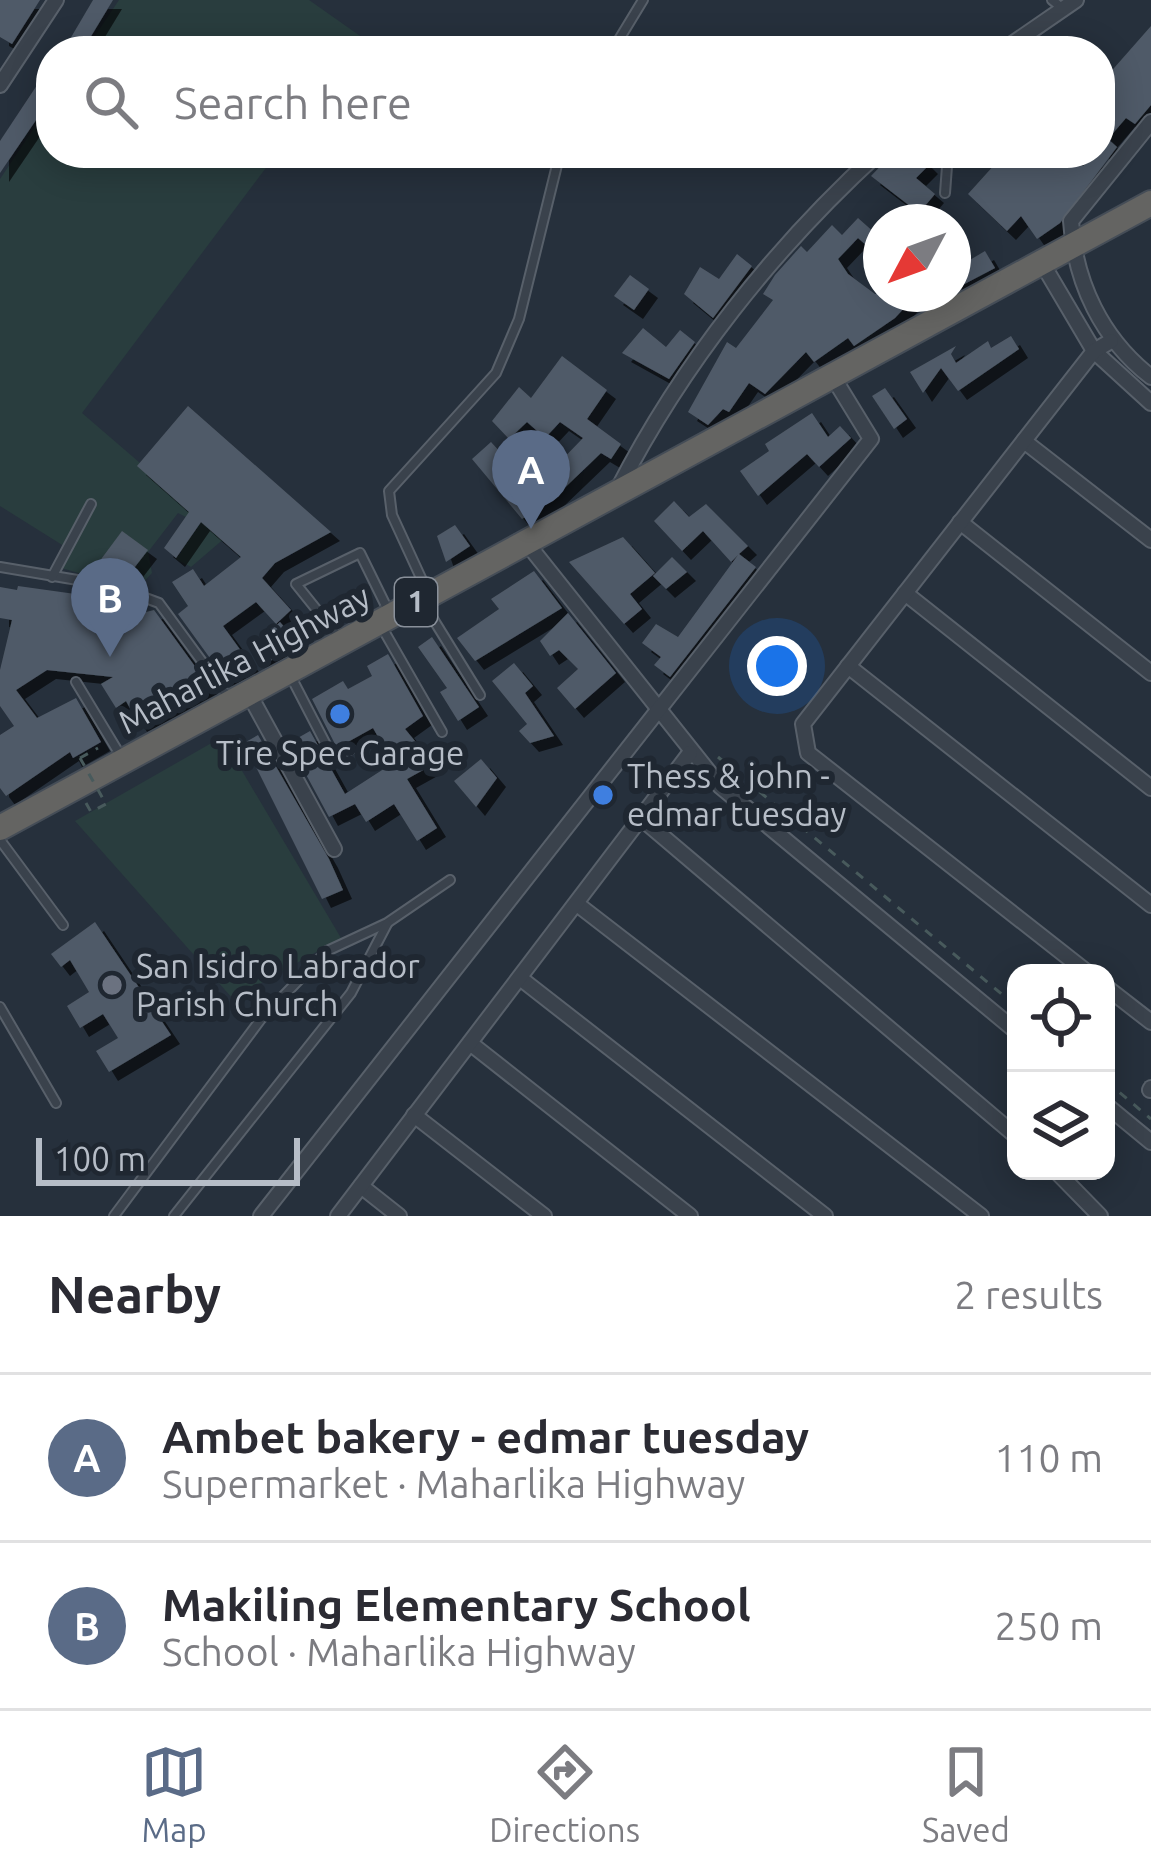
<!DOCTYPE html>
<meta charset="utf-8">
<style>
:root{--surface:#fff;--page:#f7f7f7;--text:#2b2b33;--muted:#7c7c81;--line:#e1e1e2;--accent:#5a6b87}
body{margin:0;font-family:Ubuntu,sans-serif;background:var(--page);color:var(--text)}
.controls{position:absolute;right:36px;bottom:36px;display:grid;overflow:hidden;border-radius:24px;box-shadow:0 6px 30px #0003}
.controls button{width:108px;height:108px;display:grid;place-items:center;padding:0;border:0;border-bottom:3px solid var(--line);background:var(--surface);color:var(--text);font:60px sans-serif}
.compass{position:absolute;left:863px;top:204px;width:108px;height:108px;border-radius:50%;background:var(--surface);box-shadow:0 6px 30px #0003;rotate:229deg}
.scale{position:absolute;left:36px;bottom:30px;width:264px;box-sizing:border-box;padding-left:12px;border:6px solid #b6bdc7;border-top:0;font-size:33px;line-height:42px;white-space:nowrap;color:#b6bdc7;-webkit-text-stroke:9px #1f2731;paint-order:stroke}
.you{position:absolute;left:777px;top:666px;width:42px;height:42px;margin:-30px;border:9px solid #fff;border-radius:50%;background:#1a73e8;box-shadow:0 0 0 18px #1a73e833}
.badge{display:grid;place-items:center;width:78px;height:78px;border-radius:50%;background:var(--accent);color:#fff;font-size:39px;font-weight:700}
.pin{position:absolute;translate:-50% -99px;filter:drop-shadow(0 3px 6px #0008)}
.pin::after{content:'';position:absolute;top:63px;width:42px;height:36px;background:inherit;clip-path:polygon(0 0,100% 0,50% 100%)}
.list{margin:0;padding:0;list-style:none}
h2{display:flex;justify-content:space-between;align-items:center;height:156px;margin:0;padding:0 48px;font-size:51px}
h2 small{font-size:39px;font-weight:400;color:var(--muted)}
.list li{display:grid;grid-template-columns:78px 1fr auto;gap:36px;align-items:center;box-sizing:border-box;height:168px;padding:0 48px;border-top:3px solid var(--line)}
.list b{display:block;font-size:45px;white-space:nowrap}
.list p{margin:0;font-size:39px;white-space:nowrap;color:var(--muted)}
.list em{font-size:39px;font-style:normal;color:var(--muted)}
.icon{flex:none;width:66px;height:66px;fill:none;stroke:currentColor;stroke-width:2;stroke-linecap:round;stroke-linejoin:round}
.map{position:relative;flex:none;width:1151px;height:1216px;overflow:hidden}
.search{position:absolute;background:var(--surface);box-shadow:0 6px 30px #0003;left:36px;right:36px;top:36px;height:132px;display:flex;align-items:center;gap:30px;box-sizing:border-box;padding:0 42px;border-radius:48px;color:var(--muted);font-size:45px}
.sheet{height:492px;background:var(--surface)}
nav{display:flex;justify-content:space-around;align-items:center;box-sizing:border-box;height:168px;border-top:3px solid var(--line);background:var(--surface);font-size:33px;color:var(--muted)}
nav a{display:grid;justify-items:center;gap:6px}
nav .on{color:var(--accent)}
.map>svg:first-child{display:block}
.green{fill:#293d3e}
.building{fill:#505a67;filter:url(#shadow)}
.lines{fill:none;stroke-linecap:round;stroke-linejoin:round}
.service-casing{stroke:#58606a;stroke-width:12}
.minor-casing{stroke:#58606a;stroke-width:18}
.trunk-casing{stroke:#454d57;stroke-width:28}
.path{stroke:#485a5c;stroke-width:3;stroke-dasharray:9 9;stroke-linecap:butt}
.service{stroke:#3a424c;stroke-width:8}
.minor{stroke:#3a424c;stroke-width:14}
.trunk{stroke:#646462;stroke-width:24}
.path-bridge{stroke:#485a5c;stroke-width:3;stroke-dasharray:9 9;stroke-linecap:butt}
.shop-dot{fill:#3f7fe0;stroke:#1f2731;stroke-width:4.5}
.worship-dot{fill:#6b7280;stroke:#1f2731;stroke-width:4.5}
.labels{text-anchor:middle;stroke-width:12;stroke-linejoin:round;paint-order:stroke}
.shield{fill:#1f2731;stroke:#89909a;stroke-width:3}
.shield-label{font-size:30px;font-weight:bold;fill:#b6bdc7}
.street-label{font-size:33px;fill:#b6bdc7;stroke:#1f2731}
.poi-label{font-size:33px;fill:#b6bdc7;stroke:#1f2731;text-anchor:start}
</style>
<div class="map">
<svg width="1151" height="1216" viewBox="0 0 1151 1216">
<defs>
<filter id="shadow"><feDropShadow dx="9" dy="9" stdDeviation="0" flood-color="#0009"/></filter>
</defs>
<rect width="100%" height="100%" fill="#26303c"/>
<g class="green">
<path d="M119,0H309L363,38L354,51H85Z"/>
<path d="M51,103V153H277L82,413L226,537L191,567L176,559L200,524L178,513L148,552L152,573L136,590L58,567L67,548L0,506V179Z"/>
<path d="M222,737L341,938L233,999L75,821Z"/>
</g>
<g class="building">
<path d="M0,0H40L12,44L0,37Z"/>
<path d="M93,0H113L82,51H63Z"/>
<path d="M1151,26V105L1135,124L1126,118L1108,139L1117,147L1060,223L1037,239L1021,216L1007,231L968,194L1005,153H1071L1083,166L1100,153V84Z"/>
<path d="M51,64V98L0,173V141Z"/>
<path d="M893,153H917L929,165L916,178L935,194L919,213L871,176Z"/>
<path d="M858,218L876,234L866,245L858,238L838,259L848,274L875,294H917L895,318L854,346L848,338L814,362L806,352L765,394L749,383L729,412L723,409L708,425L688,412L727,342L736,348L773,300L763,294L775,275L801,246L807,252L832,225L842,235Z"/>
<path d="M985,251L995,268L953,290V270Z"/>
<path d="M737,254L752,266L713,318L684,294L700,267L719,279Z"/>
<path d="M630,275L649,289L634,310L614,296Z"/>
<path d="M643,328L666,347L680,330L695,342L669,379L622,353Z"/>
<path d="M1011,336L1019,349L958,391L941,368L923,393L910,372L956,346L951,354L956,363L988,341L991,348Z"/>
<path d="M562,356L607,390L587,419L621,444L611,459L601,453L552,500L522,519L472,459L491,442L523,477L546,459L554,468L583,438L560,422L545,438L527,422L509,439L492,421L519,387L531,398Z"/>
<path d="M885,388L907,419L894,429L872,396Z"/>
<path d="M188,406L331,532L275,563L262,578L291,610L276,624L256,602L223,626L252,666L228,683L178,614L188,606L172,582L193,569L204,586L241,557L201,522L176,558L164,548L189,512L137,466Z"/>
<path d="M812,413L828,437L840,426L851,438L819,467L807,454L758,496L740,471L769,451L765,444Z"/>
<path d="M674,501L689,517L706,504L748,546L739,554L756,567L670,677L654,665L661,657L642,643L656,624L678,637L738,555L731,562L703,531L682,551L654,521Z"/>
<path d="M455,525L470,546L446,562L437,536Z"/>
<path d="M122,531L148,550L124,581L99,562Z"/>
<path d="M623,537L655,573L630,594L642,609L624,624L569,562Z"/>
<path d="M672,557L687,572L666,589L653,576Z"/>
<path d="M534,571L562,608L475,661L457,638L499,609L491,599Z"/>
<path d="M18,586L111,599L142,613L154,610L210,687L138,723L126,701L116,708L101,684L113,677L47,670L16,690L37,718L76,698L101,742L73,758L70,752L6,796L0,788V735L14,726L0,706V670L12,620L0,618V587L17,590Z"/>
<path d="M568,613L616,673L575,709L557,688L578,669L559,650L550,656L540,641Z"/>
<path d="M280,622L296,641L264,666L253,652L272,638L268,633Z"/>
<path d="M432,637L479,707L458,721L440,692L447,688L418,647Z"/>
<path d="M388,654L423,716L405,729L434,764L407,779L437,828L417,841L394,804L366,822L355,804L329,817L289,743L310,731L345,794L393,763L373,728L337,748L312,699L343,681L348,689L372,676L367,666Z"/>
<path d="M514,663L533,686L525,693L554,736L530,743L519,731L527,724L492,681Z"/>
<path d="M258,735L329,859L343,890L322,899L244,743Z"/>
<path d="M481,759L497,778L476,807L454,781Z"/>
<path d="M95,922L171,1035L109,1072L96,1051L118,1038L103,1014L80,1028L67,1006L89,992L70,960L61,967L51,954Z"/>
</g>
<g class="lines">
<g class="service-casing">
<g id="service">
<path d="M1052,0L1062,8"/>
<path d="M612,51L643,0"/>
<path d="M945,193L948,153"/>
<path d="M0,567L113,586L159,603L228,697"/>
<path d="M52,577L91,504"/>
<path d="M427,591L392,515L389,491L496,373L519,319L560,153"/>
<path d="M422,601L480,695"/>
<path d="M380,624L442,732"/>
<path d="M341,640L296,584L360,553L388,610"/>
<path d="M289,673L334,760L351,749"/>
<path d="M76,682L122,758"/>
<path d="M0,840L63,925"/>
<path d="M0,1007L56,1103"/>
<path d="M114,1216L261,1019L327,951L387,923L450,880"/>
<path d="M174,1216L351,993L387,924"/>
</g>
</g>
<g class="minor-casing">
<g id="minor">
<path d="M1002,51L1076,0"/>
<path d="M0,85L56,0"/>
<path d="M1151,122L1071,221C1075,283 1102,339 1151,377"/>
<path d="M1042,263L1094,351L1151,403"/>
<path d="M1024,441L1151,540"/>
<path d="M618,489C682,364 774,248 878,153"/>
<path d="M960,522L1151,673"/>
<path d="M526,542L720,786L1016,1031"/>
<path d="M905,593L1151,788"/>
<path d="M848,666L1151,905"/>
<path d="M249,694L334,849"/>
<path d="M642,819L1016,1136"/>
<path d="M577,904L981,1216"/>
<path d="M1088,973L808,753L803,724L1094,351L1111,341"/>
<path d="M520,978L825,1216"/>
<path d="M1106,987L1151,1022"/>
<path d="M470,1043L690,1216"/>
<path d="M1150,1090L1151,1088"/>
<path d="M1106,1105L1151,1142"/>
<path d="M414,1115L544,1216"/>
<path d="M1056,1171L1100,1216"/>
<path d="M361,1186L399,1216"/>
<path d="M261,1216L871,439L833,377"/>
<path d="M338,1216L690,753"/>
</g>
</g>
<g class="trunk-casing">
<path id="trunk" d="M0,828L1151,203"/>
</g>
<g class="path">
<path d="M718,757L1016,1006"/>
<path d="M80,758L98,748"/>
<path d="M86,803L91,812L106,804"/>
<path d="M1106,1081L1151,1119"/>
</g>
<use href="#service" class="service"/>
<use href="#minor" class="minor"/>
<use href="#trunk" class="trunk"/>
<path class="path-bridge" d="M80,758L106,804"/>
</g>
<g class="shop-dot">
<circle cx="340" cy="714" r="12"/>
<circle cx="603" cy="795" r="12"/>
</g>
<circle class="worship-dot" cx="112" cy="985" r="12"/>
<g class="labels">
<rect class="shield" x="395" y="578" width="42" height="48" rx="9"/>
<g class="shield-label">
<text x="416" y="612">1</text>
</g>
<g class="street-label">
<text transform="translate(244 659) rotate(-28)" y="12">Maharlika Highway</text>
</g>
<g class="poi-label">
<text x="340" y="765" text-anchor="middle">Tire Spec Garage</text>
<text x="627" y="788">Thess &amp; john -<tspan x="627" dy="38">edmar tuesday</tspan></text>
<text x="136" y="978">San Isidro Labrador<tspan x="136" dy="38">Parish Church</tspan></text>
</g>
</g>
</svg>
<div class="controls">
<button><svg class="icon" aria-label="locate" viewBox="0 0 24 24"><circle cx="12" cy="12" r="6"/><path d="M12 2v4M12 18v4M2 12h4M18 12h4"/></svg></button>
<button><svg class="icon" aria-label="layers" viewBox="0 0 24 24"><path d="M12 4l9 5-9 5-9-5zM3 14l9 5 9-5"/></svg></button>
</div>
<svg class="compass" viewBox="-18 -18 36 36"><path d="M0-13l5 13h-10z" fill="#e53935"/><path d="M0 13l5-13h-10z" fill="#7c7c81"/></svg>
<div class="scale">100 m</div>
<div class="you"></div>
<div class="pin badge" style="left:531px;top:529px">A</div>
<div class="pin badge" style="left:110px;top:657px">B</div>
<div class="search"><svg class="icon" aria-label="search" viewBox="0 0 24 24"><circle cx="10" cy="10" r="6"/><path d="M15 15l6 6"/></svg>Search here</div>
</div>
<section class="sheet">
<h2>Nearby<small>2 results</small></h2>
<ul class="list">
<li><span class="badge">A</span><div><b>Ambet bakery - edmar tuesday</b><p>Supermarket · Maharlika Highway</p></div><em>110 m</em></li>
<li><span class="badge">B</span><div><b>Makiling Elementary School</b><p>School · Maharlika Highway</p></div><em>250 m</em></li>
</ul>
</section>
<nav>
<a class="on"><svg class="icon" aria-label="map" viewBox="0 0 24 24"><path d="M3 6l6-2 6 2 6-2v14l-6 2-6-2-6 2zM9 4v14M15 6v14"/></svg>Map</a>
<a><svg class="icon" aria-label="directions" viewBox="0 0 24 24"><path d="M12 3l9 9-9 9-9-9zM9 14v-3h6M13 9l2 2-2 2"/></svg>Directions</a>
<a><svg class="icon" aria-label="saved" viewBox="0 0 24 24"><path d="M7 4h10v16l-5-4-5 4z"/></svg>Saved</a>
</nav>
